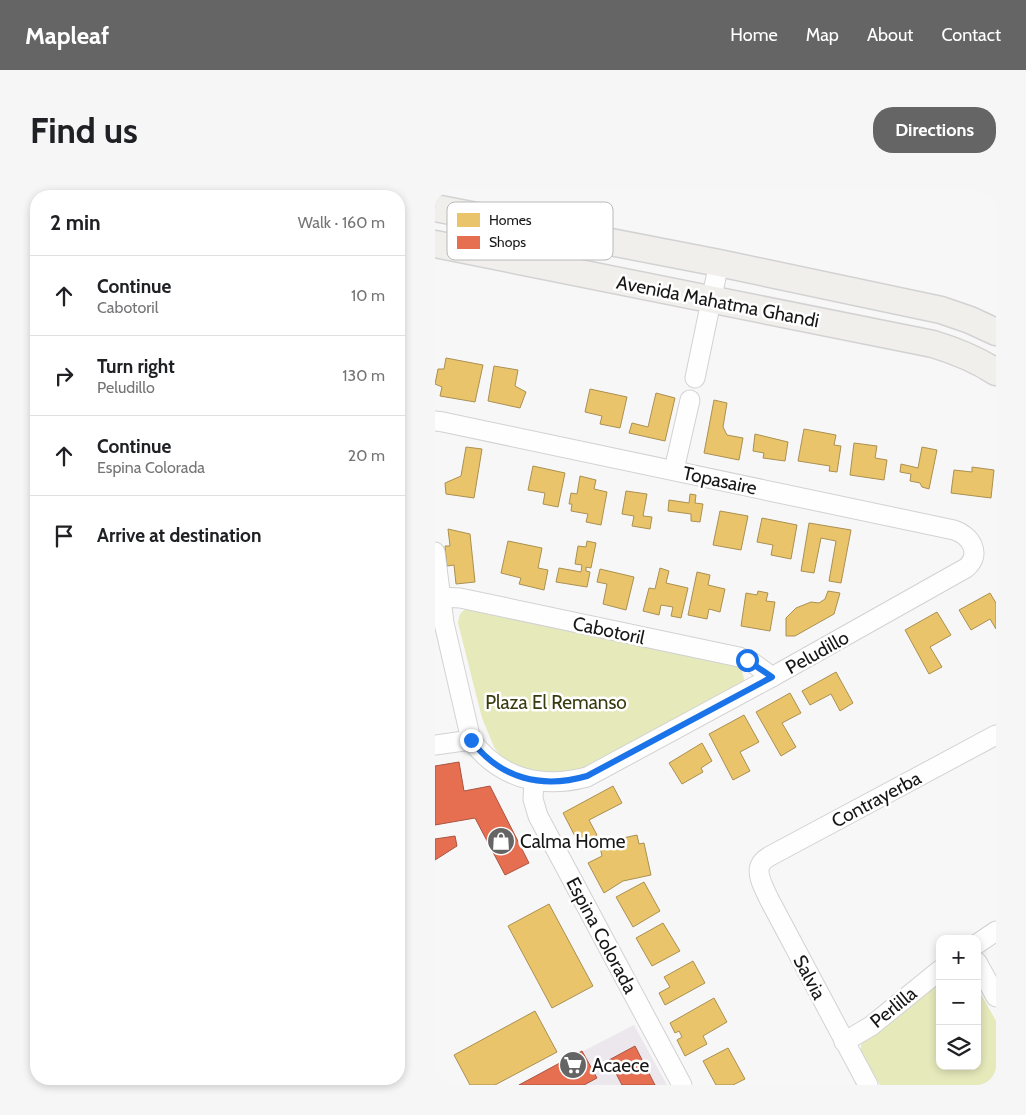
<!DOCTYPE html>
<meta charset="utf-8">
<style>
:root{--surface:#fff;--page:#f6f6f6;--text:#202124;--muted:#757577;--line:#e0e0e0;--accent:#666566}
body{margin:0;font-family:Cabin,sans-serif;background:var(--page);color:var(--text)}
.controls{position:absolute;right:15px;bottom:15px;display:grid;overflow:hidden;border-radius:10px;box-shadow:0 2px 8px #0003}
.controls button{width:45px;height:45px;display:grid;place-items:center;padding:0;border:0;border-bottom:1px solid var(--line);background:var(--surface);color:var(--text);font:25px sans-serif}
.stop{position:absolute;width:15px;height:15px;margin:-11px;border:4px solid #1a73e8;border-radius:50%;background:#fff}
.stop.end{background:#1a73e8;border-color:#fff;box-shadow:0 1px 5px #0008}
.list{margin:0;padding:0;list-style:none}
h2{display:flex;justify-content:space-between;align-items:center;height:65px;margin:0;padding:0 20px;font-size:21px}
h2 small{font-size:16px;font-weight:400;color:var(--muted)}
.list li{display:grid;grid-template-columns:32px 1fr auto;gap:15px;align-items:center;box-sizing:border-box;height:80px;padding:0 20px;border-top:1px solid var(--line)}
.list b{display:block;font-size:19px;white-space:nowrap}
.list p{margin:0;font-size:16px;white-space:nowrap;color:var(--muted)}
.list em{font-size:16px;font-style:normal;color:var(--muted)}
.icon{flex:none;width:28px;height:28px;fill:none;stroke:currentColor;stroke-width:2;stroke-linecap:round;stroke-linejoin:round}
.map{position:relative;flex:none;width:561px;height:895px;overflow:hidden;border-radius:20px}
header{display:flex;align-items:center;gap:30px;box-sizing:border-box;height:70px;padding:0 25px;background:var(--accent);color:#fff}
header strong{font-size:24px}
nav{display:flex;gap:28px;margin-inline-start:auto;font-size:18px}
.intro{display:flex;align-items:center;justify-content:space-between;box-sizing:border-box;height:120px;padding:0 30px}
h1{margin:0;font-size:35px}
.button{padding:12px 22px;border-radius:20px;background:var(--accent);color:#fff;font-size:18px;font-weight:700}
main{display:flex;gap:30px;padding:0 30px}
aside{flex:1;background:var(--surface);border-radius:20px;box-shadow:0 2px 8px #0003}
.map>svg:first-child{display:block}
.built{fill:#ebe7ec}
.green{fill:#e6e9ba}
.homes{fill:#e9c46a;stroke:#aa9051}
.shops{fill:#e76f51;stroke:#a95540}
.lines{fill:none;stroke-linecap:round;stroke-linejoin:round}
.minor-casing{stroke:#d3d2d3;stroke-width:21}
.secondary-casing{stroke:#d3d2d3;stroke-width:29}
.minor{stroke:#fefefe;stroke-width:19}
.secondary{stroke:#f1efec;stroke-width:26}
.route{stroke:#1a73e8;stroke-width:6}
.labels{text-anchor:middle;stroke-width:5;stroke-linejoin:round;paint-order:stroke}
.street-label{font-size:19px;fill:#181718;stroke:#fff}
.park-label{font-size:19px;fill:#393a0e;stroke:#fff}
.poi-label{font-size:19px;fill:#181718;stroke:#fff;text-anchor:start}
.key{fill:#fff;stroke:#bab9ba;stroke-width:1}
.key-label{font-size:14px;fill:#181718}
</style>
<header>
<strong>Mapleaf</strong>
<nav><a>Home</a><a>Map</a><a>About</a><a>Contact</a></nav>
</header>
<div class="intro"><h1>Find us</h1><a class="button">Directions</a></div>
<main>
<aside>
<h2>2 min<small>Walk · 160 m</small></h2>
<ul class="list">
<li><svg class="icon" aria-label="ahead" viewBox="0 0 24 24"><path d="M12 20V5M6 11l6-6 6 6"/></svg><div><b>Continue</b><p>Cabotoril</p></div><em>10 m</em></li>
<li><svg class="icon" aria-label="right" viewBox="0 0 24 24"><path d="M7 20v-9h11M14 6l5 5-5 5"/></svg><div><b>Turn right</b><p>Peludillo</p></div><em>130 m</em></li>
<li><svg class="icon" aria-label="ahead" viewBox="0 0 24 24"><path d="M12 20V5M6 11l6-6 6 6"/></svg><div><b>Continue</b><p>Espina Colorada</p></div><em>20 m</em></li>
<li><svg class="icon" aria-label="arrive" viewBox="0 0 24 24"><path d="M6 21V4h12l-3 4 3 4H6"/></svg><div><b>Arrive at destination</b></div></li>
</ul>
</aside>
<div class="map">
<svg width="561" height="895" viewBox="0 0 561 895">
<rect width="100%" height="100%" fill="#f8f7f8"/>
<path class="built" d="M199,835L232,895H82Z"/>
<g class="green">
<path d="M36,418L302,476L307,481L310,493L146,583L97,582L80,575L65,566L59,557L47,528L23,433C24,424 26,420 36,418Z"/>
<path d="M505,788V876H542V797L561,831V895H445L426,861V854Z"/>
</g>
<g class="homes">
<path d="M11,168L48,175L40,212L5,206L7,197L0,194L3,179H9Z"/>
<path d="M59,176L83,180L80,196L91,202L85,218L53,211Z"/>
<path d="M155,199L192,207L185,238L165,234L167,226L150,222Z"/>
<path d="M221,203L240,208L230,251L194,243L197,233L213,237Z"/>
<path d="M279,210L292,213L288,237L292,245L308,248L304,270L269,263Z"/>
<path d="M369,239L401,245L399,255L406,256L402,282L394,281L395,276L363,271Z"/>
<path d="M320,244L353,252L350,271L328,268L329,263L318,261Z"/>
<path d="M419,253L442,256L440,268L452,270L449,290L415,285Z"/>
<path d="M31,257L47,259L39,308L11,304L10,293L26,286Z"/>
<path d="M487,257L502,260L494,299L487,297L485,293L475,291L476,284L465,282L466,274L483,278Z"/>
<path d="M98,276L130,283L123,317L108,314L110,303L93,300Z"/>
<path d="M537,277L559,280L556,308L516,303L519,280L537,282Z"/>
<path d="M145,286L161,290L159,299L172,302L166,335L151,332L153,324L136,321L137,314H134L136,303L142,304Z"/>
<path d="M191,301L212,304L208,326L217,327L215,339L197,336L199,326L187,324Z"/>
<path d="M255,304L261,305L260,313L268,314L265,332L256,331V324L233,321L234,310L254,313Z"/>
<path d="M285,321L313,326L306,360L278,355Z"/>
<path d="M327,328L362,335L356,369L336,365L338,355L322,352Z"/>
<path d="M374,333L416,340L406,393L394,391L401,351L386,348L379,383L366,381Z"/>
<path d="M13,339L35,344L40,392L21,394L19,375L12,376L10,356H15Z"/>
<path d="M73,351L107,358L103,378L113,380L109,400L84,394L86,388L66,383Z"/>
<path d="M152,351L161,353L156,378L151,377V381L155,382L152,397L121,392L124,378L146,382L147,375L140,374L143,356L151,357Z"/>
<path d="M225,378L234,381L231,393L253,398L246,428L236,426L238,417L226,415L224,425L208,421L214,398L220,399Z"/>
<path d="M165,379L199,387L191,420L168,414L172,394L162,392Z"/>
<path d="M262,382L275,385L273,395L290,399L285,422L274,419L272,429L253,425Z"/>
<path d="M323,401L333,403L331,411L340,412L335,441L306,436L311,403L322,405Z"/>
<path d="M393,401L405,403L399,424L360,446H351V428L361,418L376,412L384,413L390,409Z"/>
<path d="M555,403L561,413V439L555,429L536,440L524,420Z"/>
<path d="M502,422L516,445L495,457L507,477L494,484L470,440Z"/>
<path d="M401,482L418,513L405,521L396,504L375,515L367,501Z"/>
<path d="M355,503L366,523L347,533L361,557L346,566L321,522Z"/>
<path d="M309,525L324,552L305,562L315,581L298,590L274,544Z"/>
<path d="M267,553L277,571L266,578L268,582L247,594L234,573Z"/>
<path d="M178,596L187,613L154,630L162,645L144,654L128,623Z"/>
<path d="M202,645L204,654L209,653L216,685L188,691L169,703L153,673L167,666L165,657L175,655L174,651Z"/>
<path d="M209,692L225,721L198,737L181,707Z"/>
<path d="M114,714L158,796L117,818L73,736Z"/>
<path d="M228,733L245,761L217,776L201,748Z"/>
<path d="M258,771L270,793L230,815L224,803L235,797L229,787Z"/>
<path d="M279,808L292,832L268,846L272,854L250,866L242,850L247,847L244,841L240,843L235,833Z"/>
<path d="M100,821L122,862L60,895H35L19,865Z"/>
<path d="M293,858L310,889L298,895H281L268,871Z"/>
</g>
<g class="shops">
<path d="M24,572L29,601L55,596L94,673L70,685L40,628L0,635V576Z"/>
<path d="M20,646L22,656L0,670V649Z"/>
<path d="M200,856L220,895H187L174,870Z"/>
<path d="M147,861L162,888L149,895H84Z"/>
</g>
<g class="lines">
<g class="minor-casing">
<g id="minor">
<path d="M260,188L284,73"/>
<path d="M0,231L8,232L519,340C535,345 548,364 531,378L337,487L152,587C107,599 65,589 36,550L9,433L0,362"/>
<path d="M239,280L255,210"/>
<path d="M5,407L25,408L304,467L318,473L337,487"/>
<path d="M0,555L36,550"/>
<path d="M99,591L98,609L103,626L247,895"/>
<path d="M542,754L561,741"/>
<path d="M542,772L561,807"/>
<path d="M409,852L436,836L505,780"/>
<path d="M433,895L334,709C330,700 320,683 326,674C328,670 332,668 335,666L561,545"/>
</g>
</g>
<g class="secondary-casing">
<g id="secondary">
<path d="M0,18L284,73L506,120L535,130L561,142"/>
<path d="M0,54L498,154C521,161 541,169 561,182"/>
</g>
</g>
<use href="#minor" class="minor"/>
<use href="#secondary" class="secondary"/>
</g>
<g class="lines">
<path class="route" d="M36,550C65,589 107,599 152,586L337,487L312,470"/>
</g>
<defs>
<g id="shop-disc" transform="scale(1.4375)"><circle r="9.5" fill="#666566" stroke="#fff"/><path d="M-5-2.5h2.3a2.7 3.5 0 0 1 5.4 0H5L5.5 6h-11ZM-1.5-2.5h3a1.5 2.3 0 0 0-3 0Z" fill="#fff"/></g>
<g id="supermarket-disc" transform="scale(1.4375)"><circle r="9.5" fill="#666566" stroke="#fff"/><path d="M-6-5.5h2.5l.6 2H6L4.5 2H-2.5L-4.4-4H-6ZM-1.5 3.2a1.3 1.3 0 1 0 .1 0ZM3 3.2a1.3 1.3 0 1 0 .1 0Z" fill="#fff"/></g>
</defs>
<g fill-rule="evenodd">
<use href="#shop-disc" x="66" y="651"/>
<use href="#supermarket-disc" x="138" y="875"/>
</g>
<g class="labels">
<g class="street-label">
<text transform="translate(283 111) rotate(11)" y="7">Avenida Mahatma Ghandi</text>
<text transform="translate(285 290) rotate(12)" y="7">Topasaire</text>
<text transform="translate(174 440) rotate(12)" y="7">Cabotoril</text>
<text transform="translate(382 462) rotate(-29)" y="7">Peludillo</text>
<text transform="translate(441 609) rotate(-28)" y="7">Contrayerba</text>
<text transform="translate(167 745) rotate(62)" y="7">Espina Colorada</text>
<text transform="translate(375 787) rotate(62)" y="7">Salvia</text>
<text transform="translate(458 817) rotate(-39)" y="7">Perlilla</text>
</g>
<g class="park-label">
<text x="121" y="519">Plaza El Remanso</text>
</g>
<g class="poi-label">
<text x="85" y="658">Calma Home</text>
<text x="157" y="882">Acaece</text>
</g>
</g>
<rect x="12" y="12" width="166" height="58" rx="8" class="key"/>
<rect x="22" y="23" width="23" height="14" fill="#e9c46a"/>
<rect x="22" y="46" width="23" height="13" fill="#e76f51"/>
<g class="key-label">
<text x="54" y="35">Homes</text>
<text x="54" y="57">Shops</text>
</g>
</svg>
<div class="controls">
<button>+</button>
<button>−</button>
<button><svg class="icon" aria-label="layers" viewBox="0 0 24 24"><path d="M12 4l9 5-9 5-9-5zM3 14l9 5 9-5"/></svg></button>
</div>
<div class="stop" style="left:312px;top:470px"></div>
<div class="stop end" style="left:36px;top:550px"></div>
</div>
</main>
